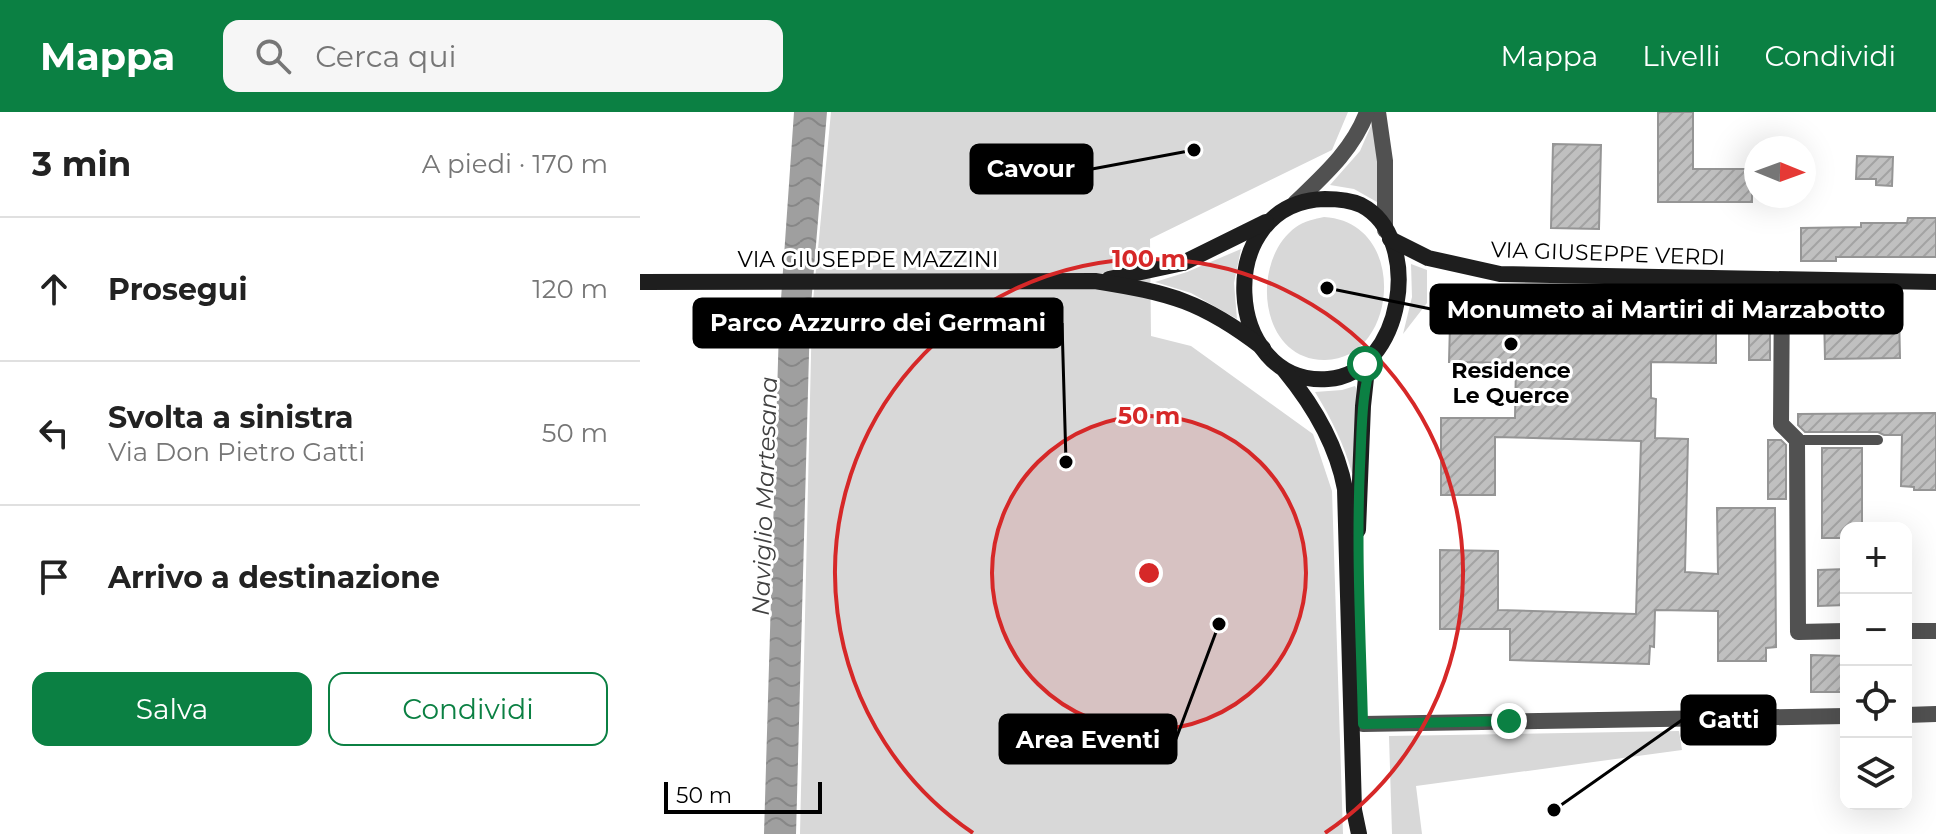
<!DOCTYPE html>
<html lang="it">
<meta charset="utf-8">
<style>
:root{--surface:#fff;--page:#f6f6f6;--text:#222;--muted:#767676;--line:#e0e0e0;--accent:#0b8043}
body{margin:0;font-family:Montserrat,sans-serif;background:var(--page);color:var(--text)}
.controls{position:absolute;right:24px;bottom:24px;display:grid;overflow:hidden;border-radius:16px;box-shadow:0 8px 32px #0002}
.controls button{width:72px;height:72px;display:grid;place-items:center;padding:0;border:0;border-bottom:2px solid var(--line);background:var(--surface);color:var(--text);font:40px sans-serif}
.compass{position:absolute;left:1104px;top:24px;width:72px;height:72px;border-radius:50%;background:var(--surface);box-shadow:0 8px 32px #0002;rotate:91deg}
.scale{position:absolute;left:24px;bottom:20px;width:158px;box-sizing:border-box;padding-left:8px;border:4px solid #000;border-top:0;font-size:22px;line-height:28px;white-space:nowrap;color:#000;-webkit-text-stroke:6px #fff;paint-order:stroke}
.stop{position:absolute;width:24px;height:24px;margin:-18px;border:6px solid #0b8043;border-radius:50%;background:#fff}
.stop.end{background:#0b8043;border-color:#fff;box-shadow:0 2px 8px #0008}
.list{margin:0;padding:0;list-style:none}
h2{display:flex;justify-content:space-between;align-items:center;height:104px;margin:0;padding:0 32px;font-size:34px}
h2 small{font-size:26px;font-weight:400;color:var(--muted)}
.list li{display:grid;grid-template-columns:52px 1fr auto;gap:24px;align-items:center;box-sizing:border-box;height:144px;padding:0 32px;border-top:2px solid var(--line)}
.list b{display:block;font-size:30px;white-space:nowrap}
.list p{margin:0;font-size:26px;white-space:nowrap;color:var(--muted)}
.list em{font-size:26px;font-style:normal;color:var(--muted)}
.actions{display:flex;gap:16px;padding:24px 32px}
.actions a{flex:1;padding:18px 0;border:2px solid var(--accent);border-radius:16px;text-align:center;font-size:28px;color:var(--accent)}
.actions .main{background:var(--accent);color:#fff}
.icon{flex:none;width:44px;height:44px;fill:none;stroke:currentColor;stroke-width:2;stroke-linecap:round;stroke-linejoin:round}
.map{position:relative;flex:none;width:1296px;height:722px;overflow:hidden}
header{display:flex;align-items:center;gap:48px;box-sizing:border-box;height:112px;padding:0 40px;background:var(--accent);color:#fff}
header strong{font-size:38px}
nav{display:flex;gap:44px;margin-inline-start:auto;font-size:28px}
.search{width:560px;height:72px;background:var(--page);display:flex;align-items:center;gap:20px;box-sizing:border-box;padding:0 28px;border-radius:16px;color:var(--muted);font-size:30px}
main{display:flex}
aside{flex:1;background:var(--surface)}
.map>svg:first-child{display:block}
.green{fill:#d8d8d8}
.water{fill:url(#water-waves)}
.building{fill:url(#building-hatch);stroke:#959595;stroke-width:2}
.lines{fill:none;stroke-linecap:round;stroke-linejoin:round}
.lane{stroke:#515151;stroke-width:10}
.street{stroke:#515151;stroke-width:16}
.secondary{stroke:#1e1e1e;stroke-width:16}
.route{stroke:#0b8043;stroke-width:10}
.ring{fill:none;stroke:#d62828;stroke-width:4}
.poi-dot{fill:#000;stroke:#fff;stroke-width:3}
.labels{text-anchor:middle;stroke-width:6;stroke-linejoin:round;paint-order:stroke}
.street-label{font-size:22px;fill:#000;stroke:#fff}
.poi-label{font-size:22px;font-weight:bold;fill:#000;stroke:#fff}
.water-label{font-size:24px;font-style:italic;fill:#404040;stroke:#fff}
.centre{fill:#d62828;stroke:#fff;stroke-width:4}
.ring-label{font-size:24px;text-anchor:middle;font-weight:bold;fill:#d62828;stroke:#fff;stroke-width:6;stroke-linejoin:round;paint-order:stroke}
.leader{fill:none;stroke:#000;stroke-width:3}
.callout-dot{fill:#000;stroke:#fff;stroke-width:3}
.callout{fill:#000;stroke:#000;stroke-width:3}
.callout-label{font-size:24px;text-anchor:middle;font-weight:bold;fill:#fff}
</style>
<header>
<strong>Mappa</strong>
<div class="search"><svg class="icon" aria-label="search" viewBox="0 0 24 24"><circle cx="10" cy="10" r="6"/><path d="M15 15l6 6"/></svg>Cerca qui</div>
<nav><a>Mappa</a><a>Livelli</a><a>Condividi</a></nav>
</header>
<main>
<aside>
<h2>3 min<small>A piedi · 170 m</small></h2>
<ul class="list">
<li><svg class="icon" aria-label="ahead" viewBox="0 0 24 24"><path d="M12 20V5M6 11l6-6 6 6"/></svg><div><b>Prosegui</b></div><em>120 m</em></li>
<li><svg class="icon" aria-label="left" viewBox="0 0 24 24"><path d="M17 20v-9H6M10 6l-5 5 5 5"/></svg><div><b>Svolta a sinistra</b><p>Via Don Pietro Gatti</p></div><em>50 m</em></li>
<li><svg class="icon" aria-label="arrive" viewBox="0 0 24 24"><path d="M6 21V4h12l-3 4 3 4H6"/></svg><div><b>Arrivo a destinazione</b></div></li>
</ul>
<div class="actions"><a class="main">Salva</a><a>Condividi</a></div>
</aside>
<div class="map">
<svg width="1296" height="722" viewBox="0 0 1296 722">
<defs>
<pattern id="water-waves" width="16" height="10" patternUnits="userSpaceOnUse" patternTransform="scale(2)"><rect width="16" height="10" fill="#9f9f9f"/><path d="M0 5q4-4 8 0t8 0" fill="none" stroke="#878787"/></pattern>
<pattern id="building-hatch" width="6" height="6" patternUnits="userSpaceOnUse" patternTransform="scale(2)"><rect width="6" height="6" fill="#c0c0c0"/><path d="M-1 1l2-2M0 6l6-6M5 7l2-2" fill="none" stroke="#a3a3a3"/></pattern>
</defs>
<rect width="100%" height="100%" fill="#fff"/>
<g class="green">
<path d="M191,0H708L692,38L510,127L511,224L551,234L673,322L692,379L703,722H160L172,200Z"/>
<path d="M737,0V90L714,77L690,73L720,39Z"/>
<path d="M684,105C770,110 758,249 684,248C618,247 610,148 656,115C664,109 675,107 684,105Z"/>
<path d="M601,137L594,171L597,207L551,181L515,170L547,160Z"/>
<path d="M771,152L787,158V191L763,222L772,185Z"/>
<path d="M715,274L716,276L715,361H712C704,332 691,306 675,280L702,278Z"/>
<path d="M1039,619L1042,638L776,674L782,722H752L749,624Z"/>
</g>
<path class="water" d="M154,0H187L170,205L156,722H124L139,216Z"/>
<g class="building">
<path d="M1018,0H1053V57H1112V90H1018Z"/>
<path d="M913,32L961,33L959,117L911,116Z"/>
<path d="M1217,44L1253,45L1252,74L1236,73V67H1216Z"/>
<path d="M1268,106H1296V145H1196V149H1161V116L1221,115V111H1267Z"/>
<path d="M1130,195V248H1109V196Z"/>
<path d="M1259,200L1260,246L1185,247L1184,201Z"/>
<path d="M952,211L1076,213V251L1011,250V286L1016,287L1015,326L1048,327L1045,460L1078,462L1077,396H1135L1136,535L1126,536V549H1078V499L1015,498L1014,535L1010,534L1009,552L870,548V517H800V438L858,439V498L996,502L1001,329L855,325V383H801V306H875L876,251L809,250L810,212L952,214Z"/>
<path d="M1296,301V378H1274V375L1261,374L1262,323H1244L1238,320H1165L1158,313V302Z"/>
<path d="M1128,328H1141L1146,333V387H1128Z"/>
<path d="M1182,336H1222V416H1206V426H1182Z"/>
<path d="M1206,457V493L1178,494V458Z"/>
<path d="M1171,543L1206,544V580H1171Z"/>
</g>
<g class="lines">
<path class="lane" d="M1157,328H1238"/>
<g class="street">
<path d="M738,0L745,49V118"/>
<path d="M655,91C683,64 713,38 727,0"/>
<path d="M1142,169L1141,312L1157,328L1158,520L1206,519"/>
<path d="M1266,519H1296"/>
<path d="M1266,603L1296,602"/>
<path d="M723,612L1206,604"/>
</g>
<g class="secondary">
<path d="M685,87C697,87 710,88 721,93C785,126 763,262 688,267C583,275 571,90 685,87Z"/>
<path d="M750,127L788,146L860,162L1296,170"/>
<path d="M469,167L543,151L626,110"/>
<path d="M0,170L455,169C530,181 562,189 623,236"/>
<path d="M645,259C673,293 697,334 705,377L714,698L719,722"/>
<path d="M718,418L723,294L726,266L733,246"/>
</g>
</g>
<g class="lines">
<path class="route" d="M725,252L733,245C721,280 722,317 720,354C716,440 721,526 723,612L869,609"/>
</g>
<circle cx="509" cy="461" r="157" fill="#d62828" fill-opacity=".12"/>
<g class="ring">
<circle cx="509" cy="461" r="157"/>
<path d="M333 721A314 314 0 1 1 685 721"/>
</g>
<circle class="poi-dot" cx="871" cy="232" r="8"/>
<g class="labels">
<g class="street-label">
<text transform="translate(968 141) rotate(2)" y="8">VIA GIUSEPPE VERDI</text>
<text x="228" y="155">VIA GIUSEPPE MAZZINI</text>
</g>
<g class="poi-label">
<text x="871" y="266">Residence<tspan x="871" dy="25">Le Querce</tspan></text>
</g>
<g class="water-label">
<text transform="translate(125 384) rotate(-88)" y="8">Naviglio Martesana</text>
</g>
</g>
<circle cx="509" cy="461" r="12" class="centre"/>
<g class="ring-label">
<text x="509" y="155">100 m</text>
<text x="509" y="312">50 m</text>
</g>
<path class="leader" d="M554 38L452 57M687 176L791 197M426 350L422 211M914 698L1042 608M579 512L536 627"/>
<g class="callout-dot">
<circle cx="554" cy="38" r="8"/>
<circle cx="687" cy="176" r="8"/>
<circle cx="426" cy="350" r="8"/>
<circle cx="914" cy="698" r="8"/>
<circle cx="579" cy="512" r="8"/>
</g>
<g class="callout">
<rect x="331" y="33" width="121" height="48" rx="8"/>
<rect x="791" y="173" width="471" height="48" rx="8"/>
<rect x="54" y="187" width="368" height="48" rx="8"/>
<rect x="1042" y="584" width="93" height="48" rx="8"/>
<rect x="360" y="603" width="176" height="48" rx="8"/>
</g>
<g class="callout-label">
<text x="391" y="65">Cavour</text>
<text x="1026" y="206">Monumeto ai Martiri di Marzabotto</text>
<text x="238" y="219">Parco Azzurro dei Germani</text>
<text x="1089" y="616">Gatti</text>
<text x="448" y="636">Area Eventi</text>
</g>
</svg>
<div class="controls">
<button>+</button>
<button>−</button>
<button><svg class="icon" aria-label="locate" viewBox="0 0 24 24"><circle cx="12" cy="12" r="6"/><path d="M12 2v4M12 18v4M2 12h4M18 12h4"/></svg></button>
<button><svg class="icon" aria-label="layers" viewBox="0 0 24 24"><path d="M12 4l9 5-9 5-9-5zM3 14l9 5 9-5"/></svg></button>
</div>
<svg class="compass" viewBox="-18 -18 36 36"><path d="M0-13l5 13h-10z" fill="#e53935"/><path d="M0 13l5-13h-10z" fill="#767676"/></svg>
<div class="scale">50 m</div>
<div class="stop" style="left:725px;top:252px"></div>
<div class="stop end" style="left:869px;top:609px"></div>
</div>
</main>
